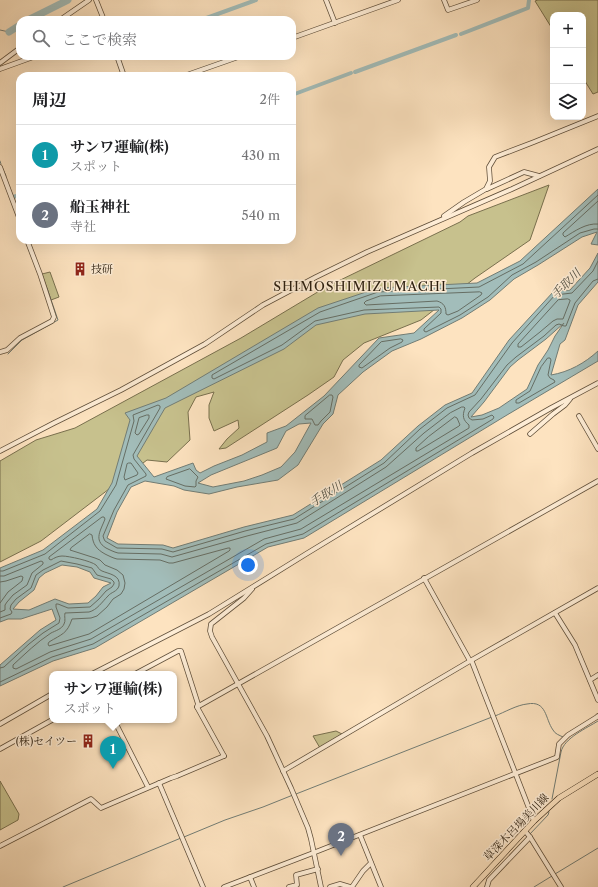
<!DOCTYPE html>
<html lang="ja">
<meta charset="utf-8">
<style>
:root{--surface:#fff;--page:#f6f6f6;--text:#202124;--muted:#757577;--line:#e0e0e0;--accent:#0b8043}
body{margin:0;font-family:"Libre Caslon Text","Noto Serif JP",serif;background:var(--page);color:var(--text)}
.controls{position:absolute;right:12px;top:12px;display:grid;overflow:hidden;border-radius:8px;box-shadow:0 4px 16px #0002}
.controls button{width:36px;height:36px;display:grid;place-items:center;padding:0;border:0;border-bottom:1px solid var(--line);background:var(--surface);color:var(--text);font:20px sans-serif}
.you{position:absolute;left:248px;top:565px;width:14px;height:14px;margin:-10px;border:3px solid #fff;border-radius:50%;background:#1a73e8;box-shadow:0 0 0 6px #1a73e833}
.badge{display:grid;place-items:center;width:26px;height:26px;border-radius:50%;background:var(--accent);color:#fff;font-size:13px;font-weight:700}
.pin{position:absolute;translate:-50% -33px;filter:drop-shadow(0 1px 2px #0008)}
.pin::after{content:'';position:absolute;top:21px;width:14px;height:12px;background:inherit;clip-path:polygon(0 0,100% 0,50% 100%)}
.popup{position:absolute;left:49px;top:671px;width:128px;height:52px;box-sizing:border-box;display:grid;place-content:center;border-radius:8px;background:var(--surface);filter:drop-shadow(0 1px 3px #0005);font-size:13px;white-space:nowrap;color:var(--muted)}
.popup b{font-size:15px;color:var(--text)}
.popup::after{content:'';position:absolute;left:50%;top:100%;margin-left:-8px;border:8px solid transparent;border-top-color:var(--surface)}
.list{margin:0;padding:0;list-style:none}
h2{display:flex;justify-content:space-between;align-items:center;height:52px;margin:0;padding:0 16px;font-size:17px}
h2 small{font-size:13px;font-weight:400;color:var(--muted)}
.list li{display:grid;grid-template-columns:26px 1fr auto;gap:12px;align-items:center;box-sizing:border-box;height:60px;padding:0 16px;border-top:1px solid var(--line)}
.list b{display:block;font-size:15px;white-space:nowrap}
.list p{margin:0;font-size:13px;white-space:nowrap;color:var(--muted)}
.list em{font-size:13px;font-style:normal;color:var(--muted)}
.icon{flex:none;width:22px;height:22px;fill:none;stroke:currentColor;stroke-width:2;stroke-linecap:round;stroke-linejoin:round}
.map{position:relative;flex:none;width:598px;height:887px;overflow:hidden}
.search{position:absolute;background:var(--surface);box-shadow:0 4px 16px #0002;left:16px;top:16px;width:280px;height:44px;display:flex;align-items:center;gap:10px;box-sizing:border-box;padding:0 14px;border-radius:12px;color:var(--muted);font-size:15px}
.panel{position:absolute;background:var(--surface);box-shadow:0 4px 16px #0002;left:16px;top:72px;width:280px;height:172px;border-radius:12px}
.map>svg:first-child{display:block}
.green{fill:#c7c18d;stroke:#79704e}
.water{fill:#a2bdba;stroke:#727d75;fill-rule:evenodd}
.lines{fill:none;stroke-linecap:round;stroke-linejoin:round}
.shore{stroke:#666e64;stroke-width:1}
.stream{stroke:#727d75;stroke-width:1}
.canal{stroke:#a2bdba;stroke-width:4}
.river{stroke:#a2bdba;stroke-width:7}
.minor-casing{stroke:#604f3a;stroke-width:5.5}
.major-casing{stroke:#2b1e0e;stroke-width:6}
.minor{stroke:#feedd6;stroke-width:4}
.major{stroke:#fde3c0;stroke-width:5}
.labels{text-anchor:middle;stroke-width:3;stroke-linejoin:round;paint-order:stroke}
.poi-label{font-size:11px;fill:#2b1e0e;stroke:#feedd6;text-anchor:start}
.street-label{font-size:11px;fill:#2b1e0e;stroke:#feedd6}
.water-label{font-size:12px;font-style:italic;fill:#4f4e42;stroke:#feedd6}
.quarter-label{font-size:13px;letter-spacing:1px;fill:#2b1e0e;stroke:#feedd6}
</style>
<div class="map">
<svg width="598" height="887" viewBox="0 0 598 887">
<rect width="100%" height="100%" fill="#fde3c0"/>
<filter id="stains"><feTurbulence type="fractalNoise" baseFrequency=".005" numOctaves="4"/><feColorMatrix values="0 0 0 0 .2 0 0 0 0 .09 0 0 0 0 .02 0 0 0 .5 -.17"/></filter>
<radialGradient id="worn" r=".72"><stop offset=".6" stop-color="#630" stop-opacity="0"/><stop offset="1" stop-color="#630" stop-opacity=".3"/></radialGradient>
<g class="green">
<path d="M538,0H598V92L593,94L583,78V15H553V30L535,1Z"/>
<path d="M549,185L530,240L475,278L421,320L364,343L343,360L334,377L308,395L226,448L219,449L227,439L239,428L238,420L214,431L209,418V405L214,392L196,397L188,412L190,440L167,462L147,460L41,541L0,562V461L36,440L75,428L241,338L326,287L460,222L468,216Z"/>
<path d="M50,272L59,297L51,300L42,274Z"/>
<path d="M336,731L342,734L320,748L313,736Z"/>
<path d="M0,781L19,814L18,820L0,830Z"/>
</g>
<path class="water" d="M598,189V245L591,244L597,232L582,237L538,265L514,279L490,300L462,318L421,339L392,351L363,372L338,395L333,414L323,424L298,465L278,480L237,487L209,494L184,490L174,486L145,481L131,487L117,512L107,538L118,544L163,545L173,548L244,527L293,515L381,460L418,426L445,405L472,393L509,340L554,291L570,290L590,268L598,253V282L578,305L565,340L560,344L551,375C569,372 585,363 598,351V361L507,415L304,538L268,547L95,648L53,661L0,686V665L40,630L56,620L52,609L21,619H8L0,622V568L43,550L97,509L112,483L130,420L125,413L166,398L318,308L378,288L477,283L520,261ZM439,310L414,333L379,338L324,396L286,426L267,433V442L242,455L214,466L200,473L196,470L193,463L154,477L137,456L165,408L284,349L316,325L365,314ZM564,323L555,336L548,350L538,365L527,389L499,408L482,415L471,417L484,402L510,367L518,360L546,339ZM311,423L295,452L281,467L262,475L244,481L213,487L198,483L211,475L277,448L286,431L299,424ZM62,565L77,567L90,572L94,578L111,583L103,587L96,596L88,603L69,604L55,599L29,610L13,609L19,602L34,590L39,578L45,573Z"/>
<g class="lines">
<g class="shore">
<path d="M598,195L523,264L479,287L378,292L320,312L212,375V378L214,379L282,345L315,321L364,310L439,307L441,309V313L424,329V331L426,332L460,315L488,297L512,275L536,262L580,233L594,229H598"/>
<path d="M598,201L563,233V235L565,237C575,231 586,223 598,224"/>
<path d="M480,292L482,293L481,295L458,311L448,315L446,314C446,307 444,303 437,301L366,305L364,303L366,301L380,296Z"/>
<path d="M568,299L570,300V301L563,319H557L553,321L540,332L521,347H518V344L558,300Z"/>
<path d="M401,339L403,340L402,342L390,348L362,368L359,367V365L381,342Z"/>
<path d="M548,358H550L551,360L548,375L550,378L554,380L555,382L519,403H516V400L530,391L541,367Z"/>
<path d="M330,395H332L333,397L330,412L321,421L318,425H315L312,419H305V416Z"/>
<path d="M462,407H464L465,408C462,416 463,420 469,425V428L301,529L264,539L91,639L50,652L16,669L13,668V665C25,654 37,642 51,633C55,631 62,629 64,624C66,621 64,616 65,613L89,612C97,610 102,602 108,596C111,592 117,592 119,586C121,575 109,574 102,571C99,570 98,567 96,565C91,561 69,556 62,556C58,556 54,558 51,560L49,559V557L102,517H104L105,519C101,530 93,540 106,548C110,550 114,552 118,553L161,554L172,557L247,536L297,523L386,467L424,433L450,413Z"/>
<path d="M147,415H149V418L139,434L137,435L135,433L139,418Z"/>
<path d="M455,417L457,418L460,425L459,426L418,451H416V448L428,437Z"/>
<path d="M129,463H131L138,473L137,475L125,480L124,477L127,464Z"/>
<path d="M190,469L198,477L196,481V486L195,487L185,486L166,479L167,477Z"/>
<path d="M90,534L92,535C93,544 96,549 105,554C109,556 113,558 117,559L160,560L169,563H173L228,548H230V550L229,551L89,634L49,646L48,644L49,642C62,634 67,634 72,619L91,618L97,616L107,607L113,599L121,594L124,589L125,583L123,575L117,570L105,565L100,560L95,558L70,550L71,548Z"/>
<path d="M0,571H3L45,554L100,511L116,485L134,421L133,415L158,405L160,406V408L133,455L134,459L146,474V476L128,485L114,510L103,536L104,539L105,541L117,548L162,549L173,552L245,531L294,519L384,463L420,429L447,408L475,395L512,343L555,295L572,293L593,271L598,261"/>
<path d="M0,576H4L41,561L43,562V564L32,573L27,585L13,595L7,602L5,605V610L0,612"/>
<path d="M0,582L6,581L21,576L23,577L22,581L8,592L0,603"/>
<path d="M0,618L11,614L12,612L10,609L11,605L16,599L31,588L36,575L43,570L61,561L77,564L92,568L97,575L111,579L114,582V584L112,587L106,591L99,599L90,607L68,608L58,604H56V607L60,618L59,623L43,633L29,644L4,667L0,668"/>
<path d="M0,682L52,657L93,644L266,544L303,534L493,419L494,417L492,415L483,419L472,420L469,418L468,415L469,412L481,399L507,365L516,357L544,336L556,325L559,324L564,326H566L575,303L593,281L598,279"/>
</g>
<g class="stream">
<path d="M0,30L9,32"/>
<path d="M0,161L1,164"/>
<path d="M2,167L6,176"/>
<path d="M8,354L22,340L58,320L47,288"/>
<path d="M495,716C505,712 517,705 527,704C547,700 545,719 553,730C555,734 559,735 563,737"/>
<path d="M296,794L492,717"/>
<path d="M552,799L561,752C564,738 587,728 598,721"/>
<path d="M530,834L548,815L549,812"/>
<path d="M184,837L225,820L263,807L293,795"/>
<path d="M555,874L598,848"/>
<path d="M63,887L181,838"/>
<path d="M485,887L487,880"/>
<path d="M534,887L552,876"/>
</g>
<g class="canal">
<path d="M201,20L256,0"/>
<path d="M461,34L528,8L529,0"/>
<path d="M355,72L456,35"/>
<path d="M292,95L351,73"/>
<path d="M13,197L20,195"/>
</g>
<g class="river">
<path d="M28,20L68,0"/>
<path d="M9,32L20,25"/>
</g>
<g class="minor-casing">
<g id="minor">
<path d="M96,0L104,20"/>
<path d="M326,0L335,23"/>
<path d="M444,0L448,10L477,0"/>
<path d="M60,20L89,0"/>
<path d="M292,38L398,0"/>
<path d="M117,56L124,76"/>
<path d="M0,63L20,48"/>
<path d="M0,69L36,56"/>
<path d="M184,76L241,56"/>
<path d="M0,167L20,220"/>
<path d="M487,189L524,172L539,176"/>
<path d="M444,216L464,202L486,189L490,181L489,167L495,157L534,142L598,116"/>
<path d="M0,352L7,350L20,338L52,321L54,317L40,274L27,240"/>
<path d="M579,416L598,449"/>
<path d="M530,434L553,414L565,405L570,399"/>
<path d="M0,451L54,423L121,390L205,344L263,305L316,277L367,252L512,189L598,149"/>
<path d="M424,578L470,661L472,662L534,821"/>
<path d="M252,589L244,598L211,624L210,631L212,637L267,736L291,788L308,828L311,839L321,887"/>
<path d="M555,613L575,645L598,700"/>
<path d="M92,674L209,614L306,554L472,453L551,408L598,383"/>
<path d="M135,674L178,651H181L198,704L197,707L224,756"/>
<path d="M590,680L598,675"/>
<path d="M197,707L598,481"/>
<path d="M114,720L148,787"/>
<path d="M0,724L52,694"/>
<path d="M0,749L52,720"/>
<path d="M283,771L470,661L598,588"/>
<path d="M159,783L203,887"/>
<path d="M525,831L530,837L561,887"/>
<path d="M360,835L381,887"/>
<path d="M0,846L91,799L101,808L171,778L177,776L224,756"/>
<path d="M250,877L254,887"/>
<path d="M224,887L313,853L555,758L557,757L559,744L568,735L597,717L598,716"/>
<path d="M289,887L297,885L296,875L318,869"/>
<path d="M330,887L340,884L350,887"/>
<path d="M352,887L363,871L371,863"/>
<path d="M487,887L489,880L530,837"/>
</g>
</g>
<g class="major-casing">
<path id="major" d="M473,887L534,821L547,809L559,798L598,774"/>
</g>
<use href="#minor" class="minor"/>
<use href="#major" class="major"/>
</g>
<defs>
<g id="building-bare" transform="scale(1.08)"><path d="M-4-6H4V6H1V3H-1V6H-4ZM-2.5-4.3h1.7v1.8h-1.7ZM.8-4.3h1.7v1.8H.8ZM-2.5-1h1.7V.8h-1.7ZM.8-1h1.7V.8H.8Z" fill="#8f2418" stroke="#feedd6" stroke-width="2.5" paint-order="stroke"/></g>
</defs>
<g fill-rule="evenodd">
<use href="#building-bare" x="80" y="269"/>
<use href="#building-bare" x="88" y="741"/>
</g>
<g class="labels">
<g class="poi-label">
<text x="91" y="273">技研</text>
<text x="77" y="745" text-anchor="end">(株)セイツー</text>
</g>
<g class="street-label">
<text transform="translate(516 827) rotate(-46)" y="4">草深木呂場美川線</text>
</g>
<g class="water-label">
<text transform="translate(566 284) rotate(-45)" y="4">手取川</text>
<text transform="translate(326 494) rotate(-32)" y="4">手取川</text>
</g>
<g class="quarter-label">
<text x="360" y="291">SHIMOSHIMIZUMACHI</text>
</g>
</g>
<rect width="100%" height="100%" filter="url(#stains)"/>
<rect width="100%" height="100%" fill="url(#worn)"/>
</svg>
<div class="controls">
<button>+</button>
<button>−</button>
<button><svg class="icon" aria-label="layers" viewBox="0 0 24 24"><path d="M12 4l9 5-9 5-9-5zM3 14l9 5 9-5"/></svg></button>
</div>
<div class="you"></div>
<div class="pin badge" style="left:113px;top:769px;background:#0f9aa8">1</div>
<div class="popup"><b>サンワ運輸(株)</b>スポット</div>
<div class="pin badge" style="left:341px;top:856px;background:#6b7280">2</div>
<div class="search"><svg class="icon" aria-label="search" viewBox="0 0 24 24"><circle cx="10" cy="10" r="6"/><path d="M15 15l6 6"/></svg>ここで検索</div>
<section class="panel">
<h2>周辺<small>2件</small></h2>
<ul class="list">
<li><span class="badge" style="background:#0f9aa8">1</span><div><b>サンワ運輸(株)</b><p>スポット</p></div><em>430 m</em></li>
<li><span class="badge" style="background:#6b7280">2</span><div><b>船玉神社</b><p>寺社</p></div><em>540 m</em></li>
</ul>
</section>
</div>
